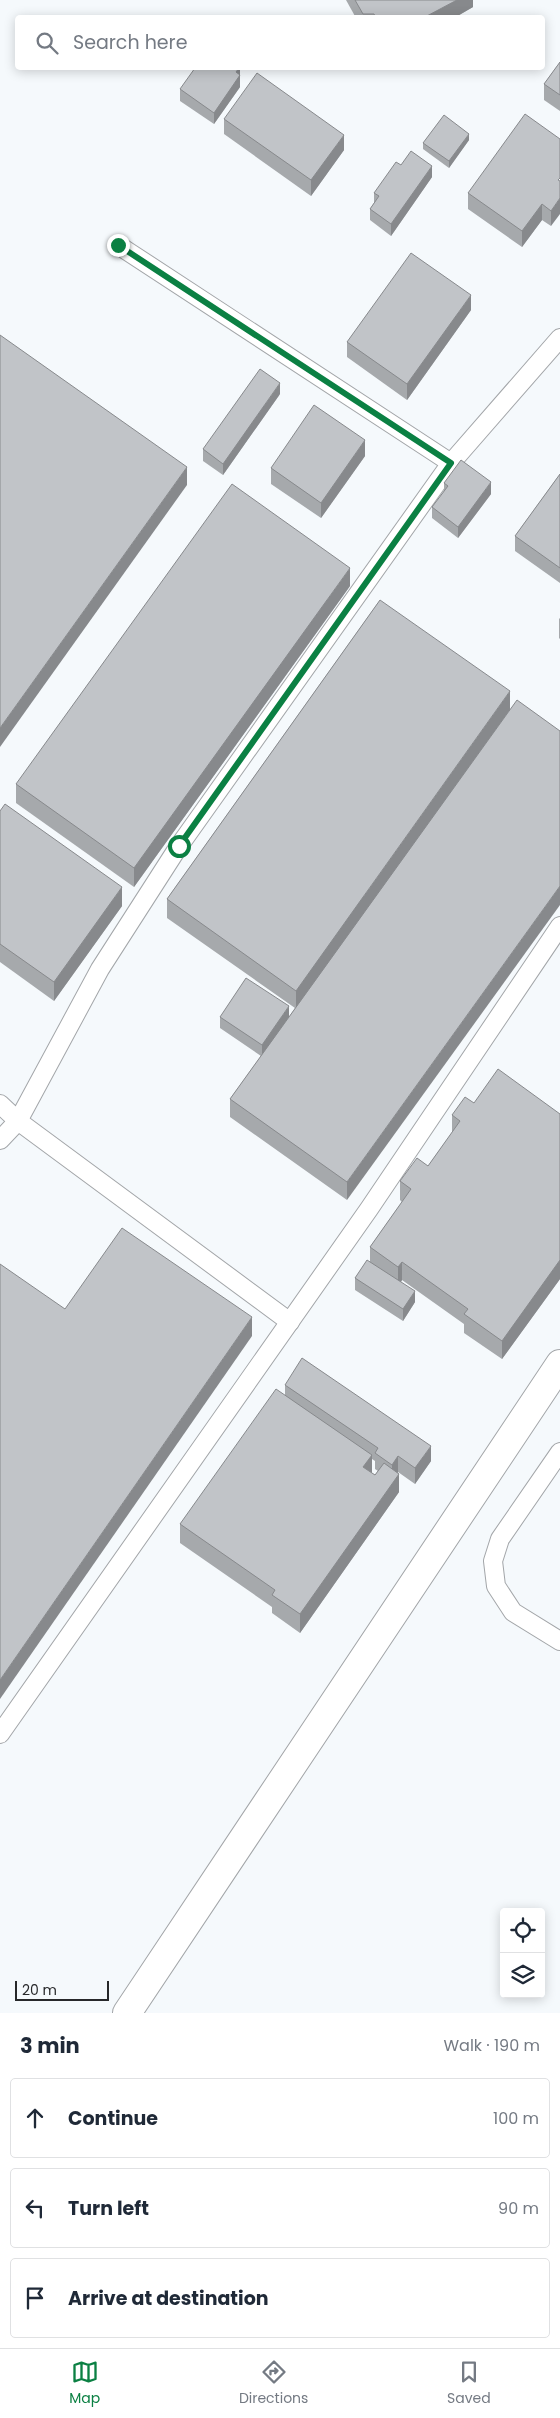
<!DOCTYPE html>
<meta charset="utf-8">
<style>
:root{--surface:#fff;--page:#f6f6f7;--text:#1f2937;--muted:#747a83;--line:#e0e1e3;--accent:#0b8043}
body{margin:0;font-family:Poppins,sans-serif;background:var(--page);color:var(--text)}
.controls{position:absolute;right:15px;bottom:15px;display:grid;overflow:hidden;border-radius:5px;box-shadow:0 2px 12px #0003}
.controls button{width:45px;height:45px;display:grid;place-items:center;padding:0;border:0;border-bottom:1px solid var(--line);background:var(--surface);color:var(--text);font:25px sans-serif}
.scale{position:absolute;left:15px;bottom:12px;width:94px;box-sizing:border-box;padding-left:5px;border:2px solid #27282a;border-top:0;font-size:14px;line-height:18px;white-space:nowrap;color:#27282a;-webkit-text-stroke:4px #f5f9fc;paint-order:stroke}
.stop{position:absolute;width:15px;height:15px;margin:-11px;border:4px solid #0b8043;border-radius:50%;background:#fff}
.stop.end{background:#0b8043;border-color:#fff;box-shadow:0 1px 5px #0008}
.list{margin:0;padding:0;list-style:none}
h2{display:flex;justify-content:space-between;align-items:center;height:65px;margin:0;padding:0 20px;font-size:21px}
h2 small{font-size:16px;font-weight:400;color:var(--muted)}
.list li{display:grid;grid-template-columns:32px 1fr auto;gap:15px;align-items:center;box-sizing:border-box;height:80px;margin:0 10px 10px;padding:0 10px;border:1px solid var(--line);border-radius:5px}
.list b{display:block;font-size:19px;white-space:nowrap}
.list em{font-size:16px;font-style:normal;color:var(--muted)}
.icon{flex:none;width:28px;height:28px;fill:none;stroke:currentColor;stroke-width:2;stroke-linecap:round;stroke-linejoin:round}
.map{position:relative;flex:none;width:560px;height:2013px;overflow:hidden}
.search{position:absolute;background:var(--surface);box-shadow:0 2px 12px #0003;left:15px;right:15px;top:15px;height:55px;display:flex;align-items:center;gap:12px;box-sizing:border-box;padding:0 18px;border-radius:5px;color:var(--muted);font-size:19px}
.sheet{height:335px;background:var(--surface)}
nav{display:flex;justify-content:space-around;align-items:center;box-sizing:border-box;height:70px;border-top:1px solid var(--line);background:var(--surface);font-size:14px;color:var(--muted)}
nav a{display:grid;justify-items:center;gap:2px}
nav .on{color:var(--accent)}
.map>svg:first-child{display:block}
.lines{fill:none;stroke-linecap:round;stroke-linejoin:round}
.lane-casing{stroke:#a3a6a9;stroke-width:20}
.street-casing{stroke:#a3a6a9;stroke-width:30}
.lane{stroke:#fff;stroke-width:18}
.street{stroke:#fff;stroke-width:28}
.wall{fill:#a6a9ac;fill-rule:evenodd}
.shaded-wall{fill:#87898c}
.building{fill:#c1c4c8;stroke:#87898c}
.route{stroke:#0b8043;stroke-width:6}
</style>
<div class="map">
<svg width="560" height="2013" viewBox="0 0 560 2013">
<rect width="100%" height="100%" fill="#f5f9fc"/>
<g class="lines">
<g class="lane-casing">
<g id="lane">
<path d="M118,245L451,463"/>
<path d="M0,1104L18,1121L100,969L179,846L451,463L560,338"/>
<path d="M0,1140L18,1121L290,1322"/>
<path d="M560,1452L500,1539L493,1561L496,1586L513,1612L560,1641"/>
<path d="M0,1734L369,1209L560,926"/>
</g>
</g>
<g class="street-casing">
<path id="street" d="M127,2013L560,1364"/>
</g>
<use href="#lane" class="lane"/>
<use href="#street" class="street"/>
</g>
<g class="wall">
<path d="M346,0H473V7L454,18H356Z"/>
<path d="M560,62V111L544,100V84Z"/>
<path d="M240,68V87L214,124L180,101V89Z"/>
<path d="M224,119L344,150L311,196L224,134Z"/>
<path d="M560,139L551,226L542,220L522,247L468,209V193Z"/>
<path d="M469,140L449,168L423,149V143Z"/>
<path d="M401,165L432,177L391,236L370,220V209L374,203V193Z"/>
<path d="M471,310L407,400L347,357V342Z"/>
<path d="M280,394L223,475L203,461V449Z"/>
<path d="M365,456L321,518L271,484V468Z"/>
<path d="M560,474V583L515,551V536Z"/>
<path d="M444,483L491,494L458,538L432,518V507L444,491Z"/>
<path d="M350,586L134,887L16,803V784Z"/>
<path d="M380,600L347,1200L230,1117V1099L261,1056L220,1028V1017H289L295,1008L167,918V899Z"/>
<path d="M560,618V639L559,638V619Z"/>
<path d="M0,811L122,906L54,1001L0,962Z"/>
<path d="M474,1103L560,1114V1279L502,1359L464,1333V1324L402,1280L401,1282L415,1302L403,1321L355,1290V1278L370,1261V1247L402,1202L400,1200V1181L428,1166L452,1133V1115Z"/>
<path d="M285,1385L431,1461L415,1484L398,1472L399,1492L300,1633L272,1613V1607L180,1543V1524L285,1395ZM372,1459L375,1461V1469L378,1471L375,1475L372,1473Z"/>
</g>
<g class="shaded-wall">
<path d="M457,0H473V7L454,18H425V17Z"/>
<path d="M239,68H240V87L214,124V113L236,72Z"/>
<path d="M469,134V140L449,168V161Z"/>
<path d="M344,135V150L311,196V180Z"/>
<path d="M432,166V177L391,236V224Z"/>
<path d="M560,198V214L551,226V211Z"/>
<path d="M542,204V220L522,247V231Z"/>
<path d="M471,295V310L407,400V384Z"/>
<path d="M280,383V394L223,475V464Z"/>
<path d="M365,440V456L321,518V503Z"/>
<path d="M187,467V485L0,747V728Z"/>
<path d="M491,482V494L458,538V527Z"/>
<path d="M350,568V586L134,887V868Z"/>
<path d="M510,691V710L296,1009V991Z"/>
<path d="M560,886V905L347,1200V1182Z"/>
<path d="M122,887V906L54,1001V982Z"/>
<path d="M289,1006V1017L262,1057V1045Z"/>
<path d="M560,1260V1279L502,1359V1341Z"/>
<path d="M402,1262V1280L398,1286V1267Z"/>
<path d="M415,1291V1302L403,1321V1309Z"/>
<path d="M252,1317V1336L0,1699V1680Z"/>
<path d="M431,1446V1461L415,1484V1468Z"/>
<path d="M372,1455V1474L363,1467Z"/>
<path d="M398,1456V1472L392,1480V1465Z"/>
<path d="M399,1474V1492L300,1633V1614Z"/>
</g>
<g class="building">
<path d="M355,0H457L425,17V18H376L374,14H363Z"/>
<path d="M560,62V95L544,84Z"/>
<path d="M195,68H239L236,72L240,75L214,113L180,89Z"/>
<path d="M257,73L344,135L311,180L224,119Z"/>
<path d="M525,114L560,139V178L558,180L560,181V198L551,211L542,204L522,231L468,193Z"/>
<path d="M444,115L469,134L449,161L423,143Z"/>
<path d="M411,151L432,166L391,224L370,209L379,196L374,193L396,162L401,165Z"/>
<path d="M411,253L471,295L407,384L347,342Z"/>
<path d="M0,335L187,467L0,728Z"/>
<path d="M260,369L280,383L223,464L203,449Z"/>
<path d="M314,405L365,440L321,503L271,468Z"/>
<path d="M461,460L491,482L458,527L432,507L448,486L444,483Z"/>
<path d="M560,474V568L515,536Z"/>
<path d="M232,484L350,568L134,868L16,784Z"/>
<path d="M380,600L510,691L296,991L167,899Z"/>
<path d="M517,700L560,731V886L347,1182L230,1099Z"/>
<path d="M5,804L122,887L54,982L0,944V811Z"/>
<path d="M246,978L289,1006L262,1045L220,1017Z"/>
<path d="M498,1069L560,1114V1260L502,1341L464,1314L468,1309L402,1262L398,1267L370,1247L411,1189L400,1181L417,1158L428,1166L460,1121L452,1115L465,1097L474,1103Z"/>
<path d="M122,1228L252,1317L0,1680V1264L65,1309Z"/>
<path d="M367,1260L415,1291L403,1309L355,1278Z"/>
<path d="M302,1358L431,1446L415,1468L398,1456L392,1465L375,1453L378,1448L285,1385Z"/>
<path d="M276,1389L372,1455L363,1467L375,1475L384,1463L399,1474L300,1614L272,1595L275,1590L180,1524Z"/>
</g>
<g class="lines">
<path class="route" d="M118,245L451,463L179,846"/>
</g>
</svg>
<div class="controls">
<button><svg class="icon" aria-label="locate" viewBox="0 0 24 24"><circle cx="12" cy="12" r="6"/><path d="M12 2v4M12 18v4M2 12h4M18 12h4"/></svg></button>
<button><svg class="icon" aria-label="layers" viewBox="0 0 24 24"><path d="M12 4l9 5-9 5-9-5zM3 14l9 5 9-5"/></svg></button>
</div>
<div class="scale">20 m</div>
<div class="stop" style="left:179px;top:846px"></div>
<div class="stop end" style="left:118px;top:245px"></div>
<div class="search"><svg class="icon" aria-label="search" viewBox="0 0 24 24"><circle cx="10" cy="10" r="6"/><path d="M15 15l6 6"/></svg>Search here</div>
</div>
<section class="sheet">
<h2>3 min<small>Walk · 190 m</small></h2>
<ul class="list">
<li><svg class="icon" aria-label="ahead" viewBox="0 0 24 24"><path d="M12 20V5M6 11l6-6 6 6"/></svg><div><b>Continue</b></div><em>100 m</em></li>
<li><svg class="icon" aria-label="left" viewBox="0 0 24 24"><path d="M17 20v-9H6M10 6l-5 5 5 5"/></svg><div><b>Turn left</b></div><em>90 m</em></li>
<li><svg class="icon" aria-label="arrive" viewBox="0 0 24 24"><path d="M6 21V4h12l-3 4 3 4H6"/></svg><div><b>Arrive at destination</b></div></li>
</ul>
</section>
<nav>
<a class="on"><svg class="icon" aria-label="map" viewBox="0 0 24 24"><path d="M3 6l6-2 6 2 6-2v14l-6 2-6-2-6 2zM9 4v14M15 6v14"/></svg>Map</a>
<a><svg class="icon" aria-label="directions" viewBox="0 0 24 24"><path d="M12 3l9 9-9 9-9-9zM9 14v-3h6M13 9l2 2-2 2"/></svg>Directions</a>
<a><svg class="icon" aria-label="saved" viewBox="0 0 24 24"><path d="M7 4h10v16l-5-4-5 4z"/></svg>Saved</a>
</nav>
